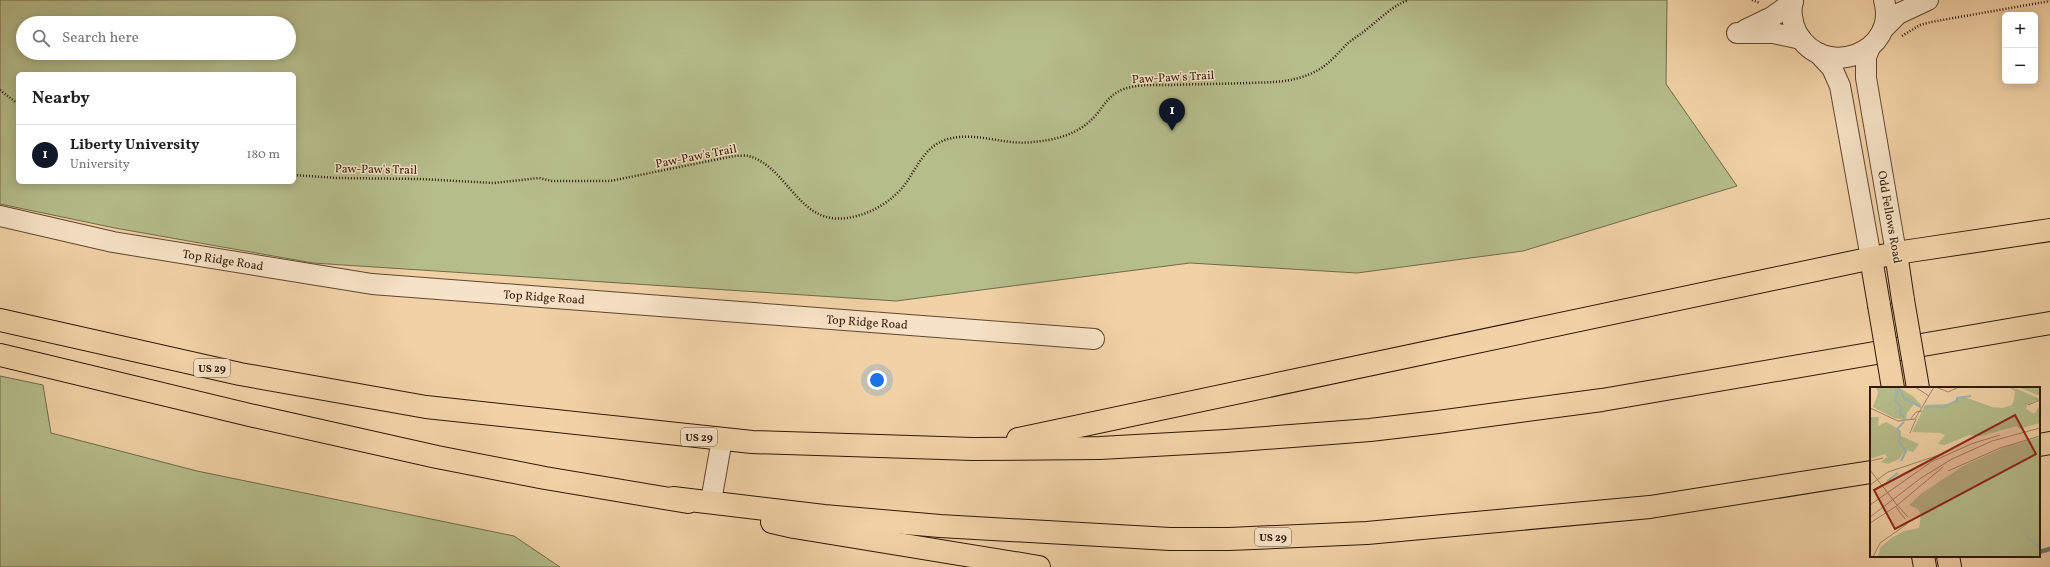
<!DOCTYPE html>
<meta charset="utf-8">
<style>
:root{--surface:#fff;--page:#f6f6f6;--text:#222;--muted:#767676;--line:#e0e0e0;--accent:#111827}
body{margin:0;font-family:Vollkorn,serif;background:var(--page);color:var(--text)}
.controls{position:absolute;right:12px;top:12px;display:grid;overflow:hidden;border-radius:6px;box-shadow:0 2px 10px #0003}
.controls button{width:36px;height:36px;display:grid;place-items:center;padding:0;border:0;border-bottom:1px solid var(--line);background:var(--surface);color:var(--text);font:20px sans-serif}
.you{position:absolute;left:877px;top:380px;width:14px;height:14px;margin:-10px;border:3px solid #fff;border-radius:50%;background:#1a73e8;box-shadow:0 0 0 6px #1a73e833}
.badge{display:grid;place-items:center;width:26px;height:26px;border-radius:50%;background:var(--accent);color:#fff;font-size:13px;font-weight:700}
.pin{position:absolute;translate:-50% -33px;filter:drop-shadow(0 1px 2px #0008)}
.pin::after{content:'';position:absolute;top:21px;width:14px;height:12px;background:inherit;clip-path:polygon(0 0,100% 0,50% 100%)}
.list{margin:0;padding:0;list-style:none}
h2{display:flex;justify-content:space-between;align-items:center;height:52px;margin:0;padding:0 16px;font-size:17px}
h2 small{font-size:13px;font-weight:400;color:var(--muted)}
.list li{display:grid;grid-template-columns:26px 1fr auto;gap:12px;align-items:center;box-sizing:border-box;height:60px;padding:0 16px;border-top:1px solid var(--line)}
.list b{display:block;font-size:15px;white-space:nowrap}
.list p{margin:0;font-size:13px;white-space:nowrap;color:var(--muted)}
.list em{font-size:13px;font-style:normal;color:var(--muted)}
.icon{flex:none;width:22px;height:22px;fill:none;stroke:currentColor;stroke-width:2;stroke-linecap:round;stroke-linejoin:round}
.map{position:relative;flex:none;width:2050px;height:567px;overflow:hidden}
.search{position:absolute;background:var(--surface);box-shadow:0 2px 10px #0003;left:16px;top:16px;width:280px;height:44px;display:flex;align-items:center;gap:10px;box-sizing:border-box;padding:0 14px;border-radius:22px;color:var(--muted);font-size:15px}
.panel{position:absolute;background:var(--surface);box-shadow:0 2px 10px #0003;left:16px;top:72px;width:280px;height:112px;border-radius:6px}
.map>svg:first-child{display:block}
.green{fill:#b5bd8b;stroke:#736a48;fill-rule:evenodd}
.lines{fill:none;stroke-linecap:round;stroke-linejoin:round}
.stream{stroke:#72766d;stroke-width:4.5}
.minor-casing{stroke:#61462e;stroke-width:22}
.major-casing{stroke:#311706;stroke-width:24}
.highway-casing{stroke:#311706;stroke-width:24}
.path{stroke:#311706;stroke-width:2.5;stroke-dasharray:1 2;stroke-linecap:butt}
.minor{stroke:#f6e2c6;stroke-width:20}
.major{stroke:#f1d2a7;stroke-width:22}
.highway{stroke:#f1d2a7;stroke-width:22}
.major-bridge-casing{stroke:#311706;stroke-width:24;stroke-linecap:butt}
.major-bridge{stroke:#f1d2a7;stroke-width:22}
.labels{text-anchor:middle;stroke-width:3;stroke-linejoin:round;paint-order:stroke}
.shield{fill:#f6e2c6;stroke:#6c5440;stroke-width:1}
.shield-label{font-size:11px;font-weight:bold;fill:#311706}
.street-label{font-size:12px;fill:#311706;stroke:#f6e2c6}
.inset-river{fill:none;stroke:#9eb5b1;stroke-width:2}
.inset-road{fill:none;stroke:#a48767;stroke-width:1}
.view{fill:#8f2418;fill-opacity:0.15;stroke:#8f2418;stroke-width:2}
.inset-edge{fill:none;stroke:#311706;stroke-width:2}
</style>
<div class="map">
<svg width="2050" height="567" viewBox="0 0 2050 567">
<rect width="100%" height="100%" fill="#f1d2a7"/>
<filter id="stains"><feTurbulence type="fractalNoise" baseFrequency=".005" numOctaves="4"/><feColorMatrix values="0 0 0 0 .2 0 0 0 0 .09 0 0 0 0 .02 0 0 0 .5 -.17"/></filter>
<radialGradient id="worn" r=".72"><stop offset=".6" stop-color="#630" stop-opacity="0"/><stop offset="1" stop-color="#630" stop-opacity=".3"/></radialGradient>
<g class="green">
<path d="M0,0H1667L1666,84L1737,186L1523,251L1357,273L1190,263L896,301L313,263L115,228L0,204ZM23,23H289V53H23ZM18,74H294V182H18Z"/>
<path d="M0,376L43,385L51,433L197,471L514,536L560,567H0Z"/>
</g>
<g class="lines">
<path class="stream" d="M2039,552L2050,549"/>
<g class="minor-casing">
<g id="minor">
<path d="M1793,0C1790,10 1792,23 1797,33C1824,81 1899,53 1884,0"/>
<path d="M1883,29L1898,14L1928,0"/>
<path d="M1745,30L1772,17L1793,2"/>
<path d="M1737,33H1773L1801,39"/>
<path d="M1870,47L1866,57V78L1896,253"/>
<path d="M1819,54L1832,68L1840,86L1871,258"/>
<path d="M0,216L113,242L372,284L1094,339"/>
<path d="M711,501L722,439"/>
</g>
</g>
<g class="major-casing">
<g id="major">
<path d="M1896,253L1903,300"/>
<path d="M1871,258L1879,305"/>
<path d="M1923,556L1925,567"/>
<path d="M1948,556L1950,567"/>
</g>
</g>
<g class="highway-casing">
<g id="highway">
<path d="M0,320L240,374L426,407L752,442L973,449L1100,448L1226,441L1370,430L1438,422L1602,400L2050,323"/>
<path d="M0,355L254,416L437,457L545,478L688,502"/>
<path d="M1018,439L1896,253L2050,230"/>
<path d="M2039,445L2050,443"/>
<path d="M673,498L824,516L940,526L1170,539H1229L1367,533L1650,507L1871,472"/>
<path d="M772,522L794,527L1039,567"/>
</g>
</g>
<g class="path">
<path d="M1752,0L1760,3"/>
<path d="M1902,36L1920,25L1931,22L2050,1"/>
<path d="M0,90L18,104"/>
<path d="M294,175L337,178L421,179L494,183L539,178L552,181H610L734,156C739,156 745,155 749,156C789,168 798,225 847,218C870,215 893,201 906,183C917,167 925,147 945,140C975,130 1003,146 1033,142C1056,140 1080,134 1096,115C1105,104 1110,94 1124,89C1138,84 1155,85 1170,85C1196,84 1222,84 1248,83C1267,82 1284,83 1302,77C1322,71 1332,60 1345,46C1352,39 1360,35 1367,29C1381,18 1391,7 1408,0"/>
</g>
<use href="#minor" class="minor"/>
<use href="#major" class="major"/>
<use href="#highway" class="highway"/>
<g class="major-bridge-casing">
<g id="major-bridge">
<path d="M1903,300L1918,388"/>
<path d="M1879,305L1893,388"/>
</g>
</g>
<use href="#major-bridge" class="major-bridge"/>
</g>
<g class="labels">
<g class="shield">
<rect x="194" y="359" width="36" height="18" rx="3"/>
<rect x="681" y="428" width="36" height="18" rx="3"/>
<rect x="1255" y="528" width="36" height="18" rx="3"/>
</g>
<g class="shield-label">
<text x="212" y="372">US 29</text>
<text x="699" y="441">US 29</text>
<text x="1273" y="541">US 29</text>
</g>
<g class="street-label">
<text transform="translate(1173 77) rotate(-3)" y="4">Paw-Paw's Trail</text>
<text transform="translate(696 156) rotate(-11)" y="4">Paw-Paw's Trail</text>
<text transform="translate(376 169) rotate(1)" y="4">Paw-Paw's Trail</text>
<text transform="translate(1890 217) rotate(80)" y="4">Odd Fellows Road</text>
<text transform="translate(223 260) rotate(9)" y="4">Top Ridge Road</text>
<text transform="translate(544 297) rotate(4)" y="4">Top Ridge Road</text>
<text transform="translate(867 322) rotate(4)" y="4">Top Ridge Road</text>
</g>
</g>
<g transform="translate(1870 387)">
<rect width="170" height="170" fill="#f1d2a7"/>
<path d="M6,0L30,1L44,10L51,18L44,17L37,26L36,33L24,31L3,20L8,6ZM138,0L147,2L170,12L157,18L156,22L164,27L170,19V36L149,42L147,39L111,49L99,48L75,58L68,57L75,48L70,46L42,45L55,18L79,17L92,9L122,20L132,21L142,18L144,13L145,4ZM148,0H170V9L158,4ZM0,30H9L8,39L16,35L25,40L31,49L49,57L43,65L36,63L29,72L18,77L11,75L17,70L15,67L0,72ZM170,50V170H8L10,161L20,152L34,144L49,141L51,128L48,122L39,118L52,106L93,79L135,60Z" fill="#b5bd8b"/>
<path class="inset-river" d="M24,0L27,5L25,14L31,20L30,28L34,29V32M28,0L35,12L51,20M54,21L66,19L71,21L87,14V11L101,9M31,74L36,64L29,55L30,45L27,42L34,35M17,94L28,86M156,149L170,161"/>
<path class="inset-road" d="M45,0L59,9M66,0L78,5L89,0M158,18L170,13M0,21L28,34L45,32L64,0M40,33L46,25L52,24M40,46L46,32M0,74L13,71M0,83L27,118M78,84L130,61L170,49M0,98L18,85L72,67M0,118L61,75L101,57L130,48M27,118L38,130M26,120L35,132M0,130L51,91L82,72L122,54L170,41M0,136L25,120L73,80M3,170L10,156L37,137"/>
<path class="view" d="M145,28L166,67L25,142L4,103Z"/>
<rect width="170" height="170" class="inset-edge"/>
</g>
<rect width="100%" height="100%" filter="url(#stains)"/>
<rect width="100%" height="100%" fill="url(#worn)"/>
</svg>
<div class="controls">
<button>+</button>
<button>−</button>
</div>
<div class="you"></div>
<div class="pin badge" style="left:1172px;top:131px">1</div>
<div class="search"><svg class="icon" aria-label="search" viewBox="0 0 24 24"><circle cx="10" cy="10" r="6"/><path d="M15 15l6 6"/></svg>Search here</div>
<section class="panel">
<h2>Nearby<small></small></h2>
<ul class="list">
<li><span class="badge">1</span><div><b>Liberty University</b><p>University</p></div><em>180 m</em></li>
</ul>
</section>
</div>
